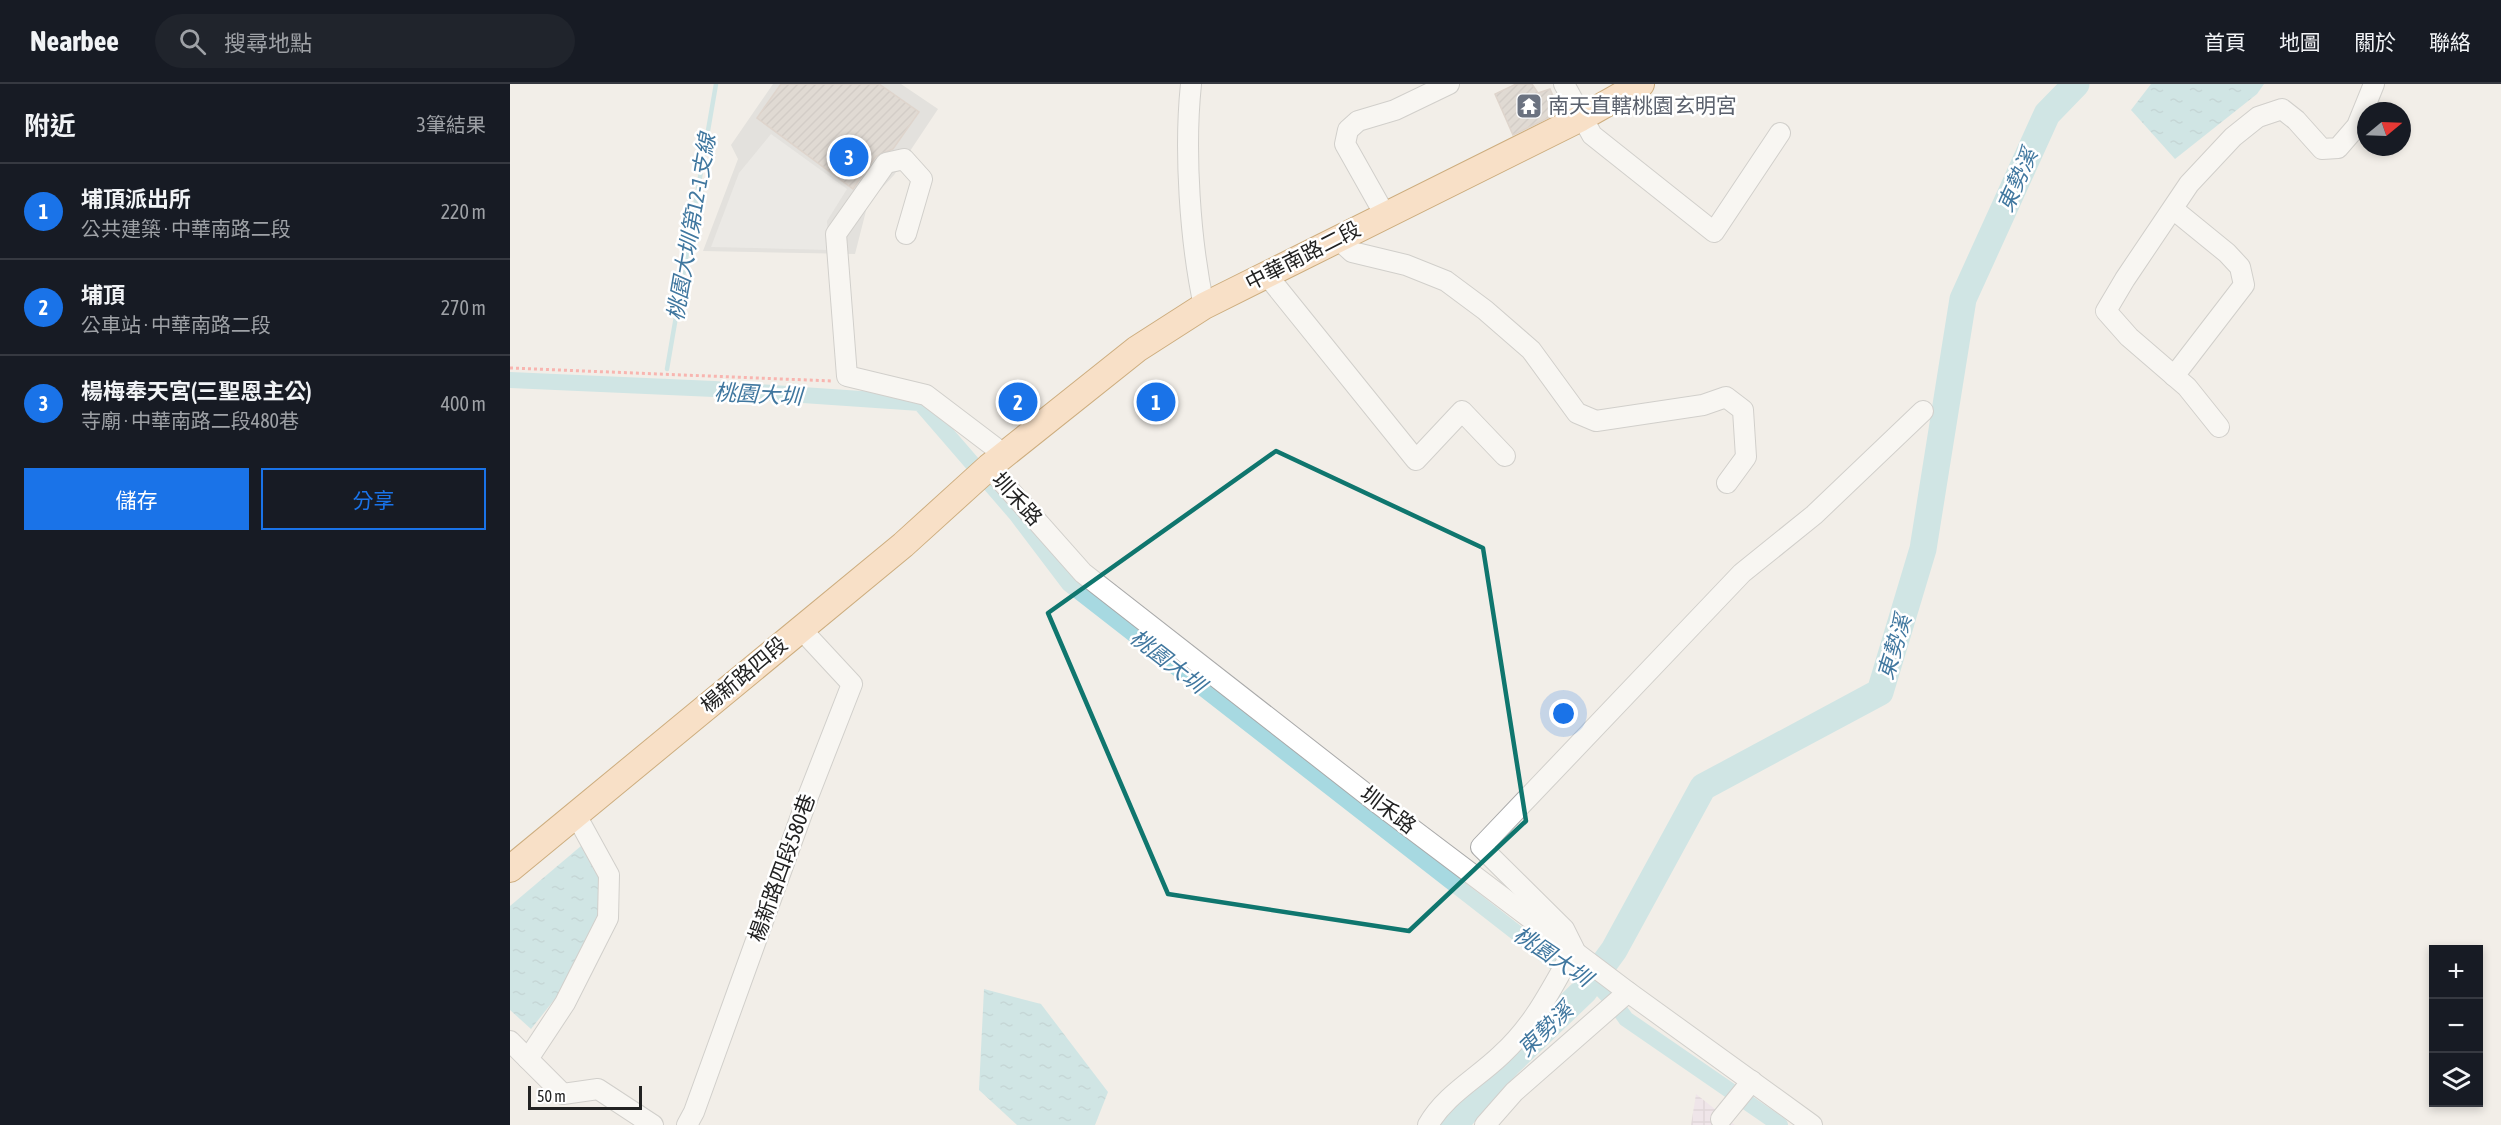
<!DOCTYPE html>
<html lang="zh-TW">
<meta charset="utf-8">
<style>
:root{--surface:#171b24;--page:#20242c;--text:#f1f3f6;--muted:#9ea1a6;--line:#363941;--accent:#1a73e8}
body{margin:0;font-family:"Asap Condensed","Noto Sans TC",sans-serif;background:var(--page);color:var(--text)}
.controls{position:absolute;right:18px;bottom:18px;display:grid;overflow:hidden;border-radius:0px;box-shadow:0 3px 9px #0003}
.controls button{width:54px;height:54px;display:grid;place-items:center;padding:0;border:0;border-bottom:2px solid var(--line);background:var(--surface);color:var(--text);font:30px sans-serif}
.compass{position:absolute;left:1847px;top:18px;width:54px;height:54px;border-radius:50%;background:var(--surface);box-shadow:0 3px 9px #0003;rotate:71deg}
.scale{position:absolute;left:18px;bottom:15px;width:114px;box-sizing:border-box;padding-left:6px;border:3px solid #222;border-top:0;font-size:16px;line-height:21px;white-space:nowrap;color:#222;-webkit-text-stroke:4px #fff;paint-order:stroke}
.you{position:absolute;left:1054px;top:630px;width:21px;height:21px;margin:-15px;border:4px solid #fff;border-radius:50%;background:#1a73e8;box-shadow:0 0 0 9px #1a73e833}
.badge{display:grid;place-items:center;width:39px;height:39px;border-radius:50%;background:var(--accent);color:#fff;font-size:20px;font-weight:700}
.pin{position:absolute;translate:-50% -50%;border:3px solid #fff;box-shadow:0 2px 6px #0006}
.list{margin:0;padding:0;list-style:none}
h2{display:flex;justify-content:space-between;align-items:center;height:78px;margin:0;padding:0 24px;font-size:26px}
h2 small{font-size:20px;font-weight:400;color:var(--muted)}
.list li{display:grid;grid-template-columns:39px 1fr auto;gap:18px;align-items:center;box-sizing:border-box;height:96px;padding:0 24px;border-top:2px solid var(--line)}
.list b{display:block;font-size:22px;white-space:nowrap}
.list p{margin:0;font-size:20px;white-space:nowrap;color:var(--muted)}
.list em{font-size:20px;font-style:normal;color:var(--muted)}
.actions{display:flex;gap:12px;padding:18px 24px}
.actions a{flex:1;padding:14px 0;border:2px solid var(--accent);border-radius:0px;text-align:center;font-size:21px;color:var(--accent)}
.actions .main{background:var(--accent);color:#fff}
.icon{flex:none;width:33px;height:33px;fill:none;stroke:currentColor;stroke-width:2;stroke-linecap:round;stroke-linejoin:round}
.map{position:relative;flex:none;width:1991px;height:1041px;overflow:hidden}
header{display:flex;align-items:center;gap:36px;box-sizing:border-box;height:84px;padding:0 30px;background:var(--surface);border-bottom:2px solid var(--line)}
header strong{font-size:28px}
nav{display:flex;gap:33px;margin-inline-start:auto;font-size:21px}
.search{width:420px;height:54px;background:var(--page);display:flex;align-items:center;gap:15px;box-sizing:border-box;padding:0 21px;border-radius:33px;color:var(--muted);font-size:22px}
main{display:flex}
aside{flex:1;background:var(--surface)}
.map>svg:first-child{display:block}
.industrial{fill:url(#industrial-grid)}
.religious{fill:#d0d0d0}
.parking{fill:#e2e2e2}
.water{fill:url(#water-ripples)}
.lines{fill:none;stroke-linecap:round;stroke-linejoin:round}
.stream{stroke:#a7d9e1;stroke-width:4.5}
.canal{stroke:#a7d9e1;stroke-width:16}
.river{stroke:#a7d9e1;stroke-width:27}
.building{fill:url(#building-hatch);stroke:#c5b4aa;stroke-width:1.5}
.minor-casing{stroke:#a9a9a9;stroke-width:22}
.major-casing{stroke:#a05e00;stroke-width:28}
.path{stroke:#ff706d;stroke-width:3;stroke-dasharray:3 3;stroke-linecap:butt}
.minor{stroke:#fff;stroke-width:20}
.major{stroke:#ffcfa1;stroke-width:26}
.marked{fill:none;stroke:#0f766e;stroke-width:4.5;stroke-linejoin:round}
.labels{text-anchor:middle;stroke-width:5;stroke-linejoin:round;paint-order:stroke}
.worship-label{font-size:21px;fill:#5b616d;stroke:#fff;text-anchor:start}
.street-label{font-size:21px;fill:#222;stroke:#fff}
.water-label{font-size:22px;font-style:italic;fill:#40779f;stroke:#fff}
</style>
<header>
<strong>Nearbee</strong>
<div class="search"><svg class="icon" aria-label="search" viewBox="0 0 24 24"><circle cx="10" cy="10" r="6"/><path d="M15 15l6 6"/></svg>搜尋地點</div>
<nav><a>首頁</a><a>地圖</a><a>關於</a><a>聯絡</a></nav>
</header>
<main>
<aside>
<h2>附近<small>3筆結果</small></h2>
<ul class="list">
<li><span class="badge">1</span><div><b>埔頂派出所</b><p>公共建築 · 中華南路二段</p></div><em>220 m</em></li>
<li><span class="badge">2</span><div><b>埔頂</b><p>公車站 · 中華南路二段</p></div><em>270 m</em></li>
<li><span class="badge">3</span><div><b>楊梅奉天宮(三聖恩主公)</b><p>寺廟 · 中華南路二段480巷</p></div><em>400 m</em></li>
</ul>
<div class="actions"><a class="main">儲存</a><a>分享</a></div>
</aside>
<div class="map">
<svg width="1991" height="1041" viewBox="0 0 1991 1041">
<defs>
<pattern id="industrial-grid" width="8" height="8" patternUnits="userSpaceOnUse" patternTransform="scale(1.5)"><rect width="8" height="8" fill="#ecdaea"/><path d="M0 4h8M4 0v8" fill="none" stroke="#cabbc8"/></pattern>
<pattern id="water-ripples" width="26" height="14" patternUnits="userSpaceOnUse" patternTransform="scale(1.5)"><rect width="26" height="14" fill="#a7d9e1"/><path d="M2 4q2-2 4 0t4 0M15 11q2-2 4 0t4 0" fill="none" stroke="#8fbac1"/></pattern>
<pattern id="building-hatch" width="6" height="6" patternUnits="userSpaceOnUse" patternTransform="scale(1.5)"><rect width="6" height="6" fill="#cbc0bb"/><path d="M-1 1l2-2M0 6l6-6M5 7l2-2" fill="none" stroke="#aea5a0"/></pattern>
</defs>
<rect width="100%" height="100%" fill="#f2eee8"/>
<path class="industrial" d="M1186,1010L1225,1041H1181Z"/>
<path class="religious" d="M263,0H391L428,25L384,91L358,119L345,170L193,167L228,75L221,61Z"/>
<path class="parking" d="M261,50L337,105L317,137L319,166L201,163L229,89Z"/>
<g class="water">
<path d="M1641,0H1754L1747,10L1665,75L1621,26Z"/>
<path d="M71,762L90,771L102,816L60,896L21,945L0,926V822Z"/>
<path d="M474,905L531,920L598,1008L585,1041H507L469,1006Z"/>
</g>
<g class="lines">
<g class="stream">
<path d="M157,285L206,0"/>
<path d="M155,303V297"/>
</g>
<path class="canal" d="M0,296L204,305L410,319L506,430L559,500L1044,878C1077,888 1097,907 1116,935L1270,1041"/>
<path class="river" d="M944,1041L998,980L1074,907L1104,866L1193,703L1370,608L1413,465L1453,215L1537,30L1566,0"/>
</g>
<g class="building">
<path d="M271,0H369L409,28L383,65L366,72L343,105L247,34Z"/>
<path d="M1006,0H1022L1028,9L1040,5L1050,28L1003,51L985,10Z"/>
</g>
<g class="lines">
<g class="minor-casing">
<g id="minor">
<path d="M681,0C674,67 680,157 694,222"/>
<path d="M1054,0L1082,51L1204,148L1270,49"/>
<path d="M1663,125L1717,169L1730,183L1734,201L1664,292"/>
<path d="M875,131L835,60L838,46L848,37L885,26L939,0"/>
<path d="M396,150L412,95L394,75L376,79L326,150L337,292L416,311L495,371"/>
<path d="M827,154L842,168L896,181L936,197L975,226L1021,266L1067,329L1086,337L1193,321L1216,313L1233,326L1236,373L1217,399"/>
<path d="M756,190L906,376L952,327L995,372"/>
<path d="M1709,343L1677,303L1619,253L1596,227L1615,195L1679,100L1723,53L1748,33L1772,25L1786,36L1812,65L1828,64L1847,42L1864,0"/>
<path d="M479,383L573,489L865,717L1118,908L1302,1041"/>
<path d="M0,957L53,1010L88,1005L143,1041"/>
<path d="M18,975L55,919L98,834L99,791L66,731"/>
<path d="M1211,1035L1242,997"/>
<path d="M177,1041L184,1028L299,710L342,600L290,544"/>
<path d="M918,1041C935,1011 966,995 991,971C1025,940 1041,905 1064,865L1054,845L971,763L1232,489L1304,431L1413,327"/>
<path d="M975,1041L1004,1008L1118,908"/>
</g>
</g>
<g class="major-casing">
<path id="major" d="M0,785L393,461L479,383L627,265L694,222L1071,34L1131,0"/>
</g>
<path class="path" d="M0,284L322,297"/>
<use href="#minor" class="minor"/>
<use href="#major" class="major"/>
</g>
<path d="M0 0H1991V1041H0ZM766,367L973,464L1016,737L899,847L658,810L538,529Z" fill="#f2eee8" fill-opacity=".55" fill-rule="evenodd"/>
<path class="marked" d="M766,367L973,464L1016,737L899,847L658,810L538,529Z"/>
<defs>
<g id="temple-square" transform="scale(1.35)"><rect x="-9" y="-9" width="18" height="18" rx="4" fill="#6b7280" stroke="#fff"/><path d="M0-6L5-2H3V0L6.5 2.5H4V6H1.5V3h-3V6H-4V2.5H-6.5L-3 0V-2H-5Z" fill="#fff"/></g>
</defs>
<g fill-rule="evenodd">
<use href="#temple-square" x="1019" y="22"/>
</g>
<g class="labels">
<g class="worship-label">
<text x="1038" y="29">南天直轄桃園玄明宮</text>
</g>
<g class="street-label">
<text transform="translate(793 172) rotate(-27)" y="7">中華南路二段</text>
<text transform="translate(507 415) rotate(48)" y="7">圳禾路</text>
<text transform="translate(234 591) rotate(-40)" y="7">楊新路四段</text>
<text transform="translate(878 726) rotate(37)" y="7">圳禾路</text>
<text transform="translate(272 784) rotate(-70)" y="7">楊新路四段580巷</text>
</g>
<g class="water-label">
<text transform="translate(1507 96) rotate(-66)" y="8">東勢溪</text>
<text transform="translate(181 143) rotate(-80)" y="8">桃園大圳第12-1支線</text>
<text transform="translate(248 310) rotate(3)" y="8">桃園大圳</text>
<text transform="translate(1384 563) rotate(-73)" y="8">東勢溪</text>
<text transform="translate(658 577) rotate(38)" y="8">桃園大圳</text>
<text transform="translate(1043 872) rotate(34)" y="8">桃園大圳</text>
<text transform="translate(1035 945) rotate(-44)" y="8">東勢溪</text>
</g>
</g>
</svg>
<div class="controls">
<button>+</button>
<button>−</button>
<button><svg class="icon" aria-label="layers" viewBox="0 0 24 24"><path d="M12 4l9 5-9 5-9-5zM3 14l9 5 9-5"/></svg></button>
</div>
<svg class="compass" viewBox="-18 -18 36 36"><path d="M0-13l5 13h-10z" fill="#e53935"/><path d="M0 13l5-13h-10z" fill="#9ea1a6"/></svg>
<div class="scale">50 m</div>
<div class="you"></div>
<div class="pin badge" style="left:646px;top:318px">1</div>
<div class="pin badge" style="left:508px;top:318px">2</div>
<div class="pin badge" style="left:339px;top:73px">3</div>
</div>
</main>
